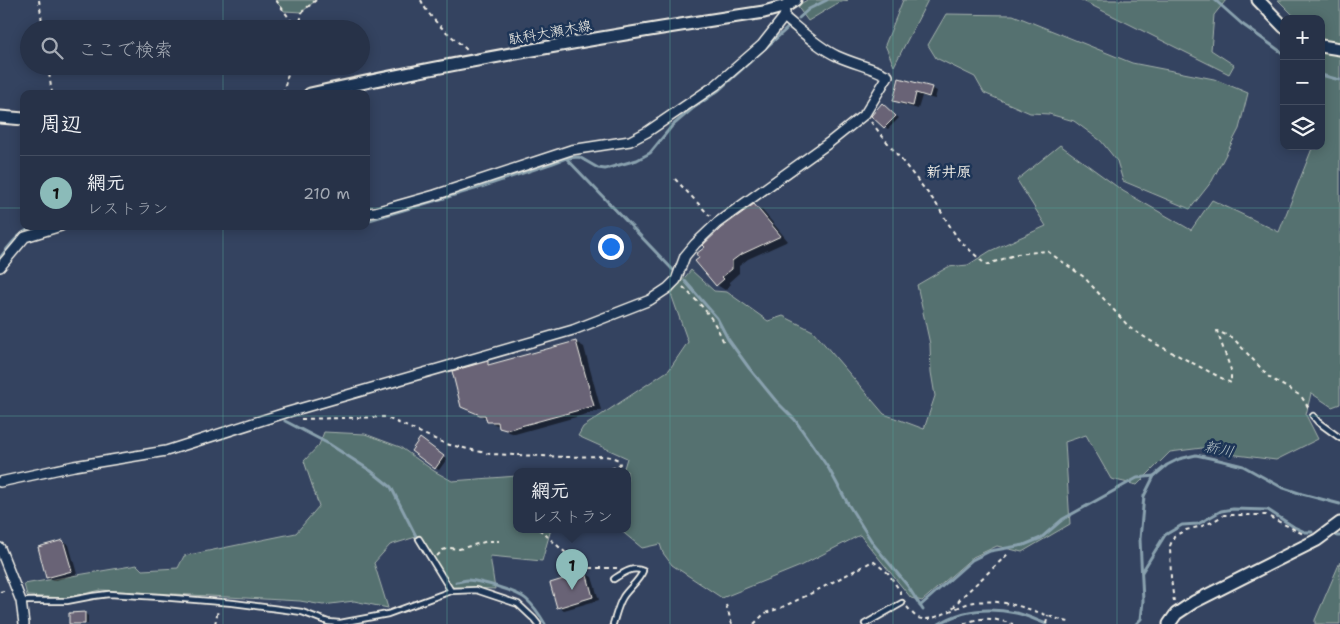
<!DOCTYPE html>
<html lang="ja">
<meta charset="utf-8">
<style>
:root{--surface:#273248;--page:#2f3a4f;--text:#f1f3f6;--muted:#a4aab4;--line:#434d60;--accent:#8bbbb9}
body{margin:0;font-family:"Shantell Sans","Klee One",sans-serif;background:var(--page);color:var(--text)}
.controls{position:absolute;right:15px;top:15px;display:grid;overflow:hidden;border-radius:10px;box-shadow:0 2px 12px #0003}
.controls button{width:45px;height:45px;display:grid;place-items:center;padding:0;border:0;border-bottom:1px solid var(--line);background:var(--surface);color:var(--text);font:25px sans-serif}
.you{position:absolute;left:610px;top:246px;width:18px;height:18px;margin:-12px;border:4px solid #fff;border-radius:50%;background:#1a73e8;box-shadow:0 0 0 8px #1a73e833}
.badge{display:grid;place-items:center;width:32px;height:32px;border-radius:50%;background:var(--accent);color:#111;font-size:16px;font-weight:700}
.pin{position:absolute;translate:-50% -41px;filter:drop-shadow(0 1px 2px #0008)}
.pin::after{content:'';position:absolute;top:26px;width:18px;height:15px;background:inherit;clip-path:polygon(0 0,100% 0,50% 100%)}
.popup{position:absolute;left:513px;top:468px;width:118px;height:65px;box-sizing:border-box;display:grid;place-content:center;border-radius:10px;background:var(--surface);filter:drop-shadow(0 1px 4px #0005);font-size:16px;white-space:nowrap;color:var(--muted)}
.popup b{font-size:19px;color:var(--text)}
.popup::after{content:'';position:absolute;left:50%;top:100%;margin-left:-10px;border:10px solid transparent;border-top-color:var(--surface)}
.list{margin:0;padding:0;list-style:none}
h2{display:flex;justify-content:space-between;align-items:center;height:65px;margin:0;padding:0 20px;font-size:21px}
h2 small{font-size:16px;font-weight:400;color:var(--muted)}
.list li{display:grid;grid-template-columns:32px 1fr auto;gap:15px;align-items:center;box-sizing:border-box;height:75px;padding:0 20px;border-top:1px solid var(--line)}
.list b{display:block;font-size:19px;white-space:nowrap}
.list p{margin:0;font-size:16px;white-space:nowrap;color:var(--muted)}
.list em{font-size:16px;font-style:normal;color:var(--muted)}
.icon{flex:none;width:28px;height:28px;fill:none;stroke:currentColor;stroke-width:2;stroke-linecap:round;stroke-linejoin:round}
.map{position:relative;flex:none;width:1340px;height:624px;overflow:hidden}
.search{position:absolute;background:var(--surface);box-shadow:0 2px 12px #0003;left:20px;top:20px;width:350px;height:55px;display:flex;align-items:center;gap:12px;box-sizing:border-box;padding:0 18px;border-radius:28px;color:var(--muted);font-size:19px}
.panel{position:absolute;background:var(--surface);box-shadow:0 2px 12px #0003;left:20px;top:90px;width:350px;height:140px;border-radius:10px}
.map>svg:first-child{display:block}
.green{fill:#54716f;stroke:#a4b1ac}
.shadow{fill:#0007}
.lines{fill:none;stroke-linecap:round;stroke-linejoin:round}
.stream{stroke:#89a1ae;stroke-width:3}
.building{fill:#696476;stroke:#f4f1e8}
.lane-casing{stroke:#f4f1e8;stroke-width:8}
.street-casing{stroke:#f4f1e8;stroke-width:12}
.secondary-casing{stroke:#f4f1e8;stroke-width:15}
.path{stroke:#f4f1e8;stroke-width:2;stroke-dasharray:4 4;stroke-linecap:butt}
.lane{stroke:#1d3557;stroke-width:4.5}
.street{stroke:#1d3557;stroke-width:9}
.secondary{stroke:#1d3557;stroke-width:11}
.grid{fill:none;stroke:#549b93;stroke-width:1;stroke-opacity:0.55}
.labels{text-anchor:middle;stroke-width:5;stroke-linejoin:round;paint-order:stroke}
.street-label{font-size:14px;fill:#f4f1e8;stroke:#1d3557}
.neighbourhood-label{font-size:15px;font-weight:bold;fill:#f4f1e8;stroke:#1d3557}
.water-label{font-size:15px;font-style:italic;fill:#b5c2c6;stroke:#1d3557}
</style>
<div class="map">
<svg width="1340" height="624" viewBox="0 0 1340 624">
<rect width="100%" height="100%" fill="#344360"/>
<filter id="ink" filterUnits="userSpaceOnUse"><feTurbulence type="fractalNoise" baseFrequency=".02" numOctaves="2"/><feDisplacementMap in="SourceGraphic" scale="10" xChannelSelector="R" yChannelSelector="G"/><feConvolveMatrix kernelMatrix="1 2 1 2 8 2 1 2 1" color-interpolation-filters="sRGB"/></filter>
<g filter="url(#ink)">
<g class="green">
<path d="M275,0H316L302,12L284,11Z"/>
<path d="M807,0H848L838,3L808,21L797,6Z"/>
<path d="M903,0H928L894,66L885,45Z"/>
<path d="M1081,0H1226L1214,15L1211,50L1234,65L1229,74Z"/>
<path d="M1278,0H1340V404L1332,407L1311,393L1306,415L1318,439L1276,460L1221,453L1202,448L1170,452L1137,485L1111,479L1086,435L1065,442L1070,524L1022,552L997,546L973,557L922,601L911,598L860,535L798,567L722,598L672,565L663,553L660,544L642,548L619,529H627V471H620L624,468L627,458L578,436L583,427L669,370L688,342L671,294L691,270L714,291L727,292L768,321L783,316L813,331L884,414L924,429L935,396L931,372L930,344L917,285L948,267L968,265L990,251L1046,226L1017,180L1060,145L1123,191L1191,230L1212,200L1279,232L1313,146H1321V19H1297Z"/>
<path d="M946,14L1013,15L1132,63L1214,79L1248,93L1239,129L1212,181L1190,209L1123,181L1117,161L1101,141L1074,121L1049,114L1030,113L984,93L975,77L936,58L928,45Z"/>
<path d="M324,432L365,434L400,447L434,471L452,481L517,476V529H551L542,561L490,556L495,589L452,587L419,536L390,545L374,563L388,608L354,601L323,605L300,601L101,590L66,598L27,596L24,584L137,565L142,570L178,568L184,556L296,533L319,506L304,461L319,445Z"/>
<path d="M1340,562V624H1315V620Z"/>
</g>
<g class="shadow">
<path d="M931,88L937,91L935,99L922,96L918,109L900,104L894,100Z"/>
<path d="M883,105L899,118L888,129L885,127Z"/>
<path d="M754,206L762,210L788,241L748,259L739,266V273L729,282L731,284L725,290L717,285Z"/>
<path d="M576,342L584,347L601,410L515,434L509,432L500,427V426L497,425L488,421V419L462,407L487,362L492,365Z"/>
<path d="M424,441L447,459L439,470L435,468Z"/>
<path d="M63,541L69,545L77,574L53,581L47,578Z"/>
<path d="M586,574L592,577L599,600L564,610L559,607Z"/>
<path d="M85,613L88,616V624H70Z"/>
</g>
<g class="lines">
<g class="stream">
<path d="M1215,0L1242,24L1284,54"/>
<path d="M799,18L809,9L827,0"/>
<path d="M1321,75L1340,80"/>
<path d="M566,158L673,270"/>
<path d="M366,221L478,188L553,163L566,158L579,157L598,168L605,169L637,160L650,153L672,126L692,109L719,90L791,25"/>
<path d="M0,258C10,245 21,230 37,226"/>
<path d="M685,281L717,318L728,339L749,368L776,401L795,420L829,469L848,504L874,545L907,585L923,610"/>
<path d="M285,421L329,444L371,471L391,487L418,540"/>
<path d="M1337,536H1340"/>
<path d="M1142,572L1165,535L1182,525L1198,524L1221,511L1233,509L1268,510L1294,527L1305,532H1312"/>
<path d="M456,582C460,582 464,580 468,580C480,581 517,591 526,599C534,606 540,615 545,624"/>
<path d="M920,606L972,560L990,551L1024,545L1041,538L1063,519L1137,478L1154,476"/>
<path d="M939,624C963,609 989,607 1016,613C1026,615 1036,620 1046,624"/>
<path d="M1136,624L1141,619L1143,601L1140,539L1144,496L1154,476L1167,465L1179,459L1196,455L1219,460L1243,466L1281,487L1302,494L1340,504"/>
</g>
</g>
<g class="building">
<path d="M899,78L932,87L929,97L916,93L913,106L893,101Z"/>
<path d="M882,103L896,116L884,128L871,116Z"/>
<path d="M754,204L781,236L740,255L732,261V269L722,277L724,279L716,286L695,261L699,258L696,254L705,247L703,245L721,228Z"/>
<path d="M576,341L594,406L506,430L499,428L498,422H487L485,415H480L461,407L452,371L488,361V365Z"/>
<path d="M420,438L444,456L435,469L411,451Z"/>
<path d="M63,540L72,571L46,578L38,547Z"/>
<path d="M586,572L593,597L557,608L550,583Z"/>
<path d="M85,612V624H69V613Z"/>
</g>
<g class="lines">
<g class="lane-casing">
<g id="lane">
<path d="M1313,416L1318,422L1340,438"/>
<path d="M419,539L451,591"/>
<path d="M21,601H67L93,596L109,594L160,597L233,603L302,612L328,622L340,623L388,614L451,591L476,590L518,604L534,619L538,624"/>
<path d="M613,624C616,615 618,605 623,597C629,588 639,581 643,571C632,566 623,573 614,579"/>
<path d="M865,624L902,603"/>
</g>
</g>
<g class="street-casing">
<g id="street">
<path d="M366,213L375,212L435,195L571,150L630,141L647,132L716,85L762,45L784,17L785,13"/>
<path d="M0,267L25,237L61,226"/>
<path d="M0,482L74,466L166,451L285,413L573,330L650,300L668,288L676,280L685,256L695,244L717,223L830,142L865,114L888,76C872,67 854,64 837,56C819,48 800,30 784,17"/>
<path d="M0,548L21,601L24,624"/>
</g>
</g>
<g class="secondary-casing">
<g id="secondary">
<path d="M1258,0L1284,27"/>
<path d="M1321,46L1340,49"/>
<path d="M310,94C460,61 612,35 764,12L786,6L795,0"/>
<path d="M0,117L24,119"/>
<path d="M1169,624L1176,614L1194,602L1317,540L1340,523"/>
</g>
</g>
<g class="path">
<path d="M39,0L43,29"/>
<path d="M276,0L297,29"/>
<path d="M421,0C430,21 451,35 467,50"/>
<path d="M299,29L302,12L316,0"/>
<path d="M48,66L52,94"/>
<path d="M283,94L290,66"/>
<path d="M871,122L935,202L958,239L986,265L1017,254L1047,251L1084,277L1130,328L1154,343L1231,383V370L1217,331L1233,338L1270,378L1301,396L1310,410"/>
<path d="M675,179L710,216"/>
<path d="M683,287C702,306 713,316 724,343"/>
<path d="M301,419L385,417L446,444L490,454L567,457L603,456L611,457L619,460L620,464C610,472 601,470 590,468L583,471"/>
<path d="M539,529L577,563L589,568H617"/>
<path d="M437,556L443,550L449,548L459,549L488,541H499"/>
<path d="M0,592L7,590"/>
<path d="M1174,602L1171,578L1170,546L1174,536L1186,530L1202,526L1212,522L1224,515H1266L1303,534"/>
<path d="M726,605L732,624"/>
<path d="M907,607C910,610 913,615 918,618C933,624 958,604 975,602C991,600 1010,603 1025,608C1040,612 1054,619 1069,622"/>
<path d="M953,608L961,598L1009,553"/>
<path d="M215,624L218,610"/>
<path d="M754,624L765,613L778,609L808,595L873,561L888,573L900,591V595"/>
<path d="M964,624C984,615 993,619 1013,624"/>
<path d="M1046,624L1048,615"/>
</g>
<use href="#lane" class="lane"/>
<use href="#street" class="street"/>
<use href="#secondary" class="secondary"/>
</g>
</g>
<path class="grid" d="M223,0V29M447,0V624M670,0V624M893,0V624M1117,0V624M223,66V94M0,208H24M366,208H1340M223,226V624M0,416H1340"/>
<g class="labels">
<g class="street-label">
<text transform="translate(550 32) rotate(-10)" y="5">駄科大瀬木線</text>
</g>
<g class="neighbourhood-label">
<text x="949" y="177">新井原</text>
</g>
<g class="water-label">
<text transform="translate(1219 449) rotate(12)" y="5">新川</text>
</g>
</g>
</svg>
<div class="controls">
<button>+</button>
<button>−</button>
<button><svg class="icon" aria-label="layers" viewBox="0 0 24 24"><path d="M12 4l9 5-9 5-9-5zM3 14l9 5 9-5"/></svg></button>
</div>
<div class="you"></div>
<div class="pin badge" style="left:572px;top:590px">1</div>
<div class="popup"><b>網元</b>レストラン</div>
<div class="search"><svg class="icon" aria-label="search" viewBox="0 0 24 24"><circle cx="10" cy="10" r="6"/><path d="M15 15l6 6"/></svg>ここで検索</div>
<section class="panel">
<h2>周辺<small></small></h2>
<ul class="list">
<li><span class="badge">1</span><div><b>網元</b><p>レストラン</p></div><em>210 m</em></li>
</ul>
</section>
</div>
